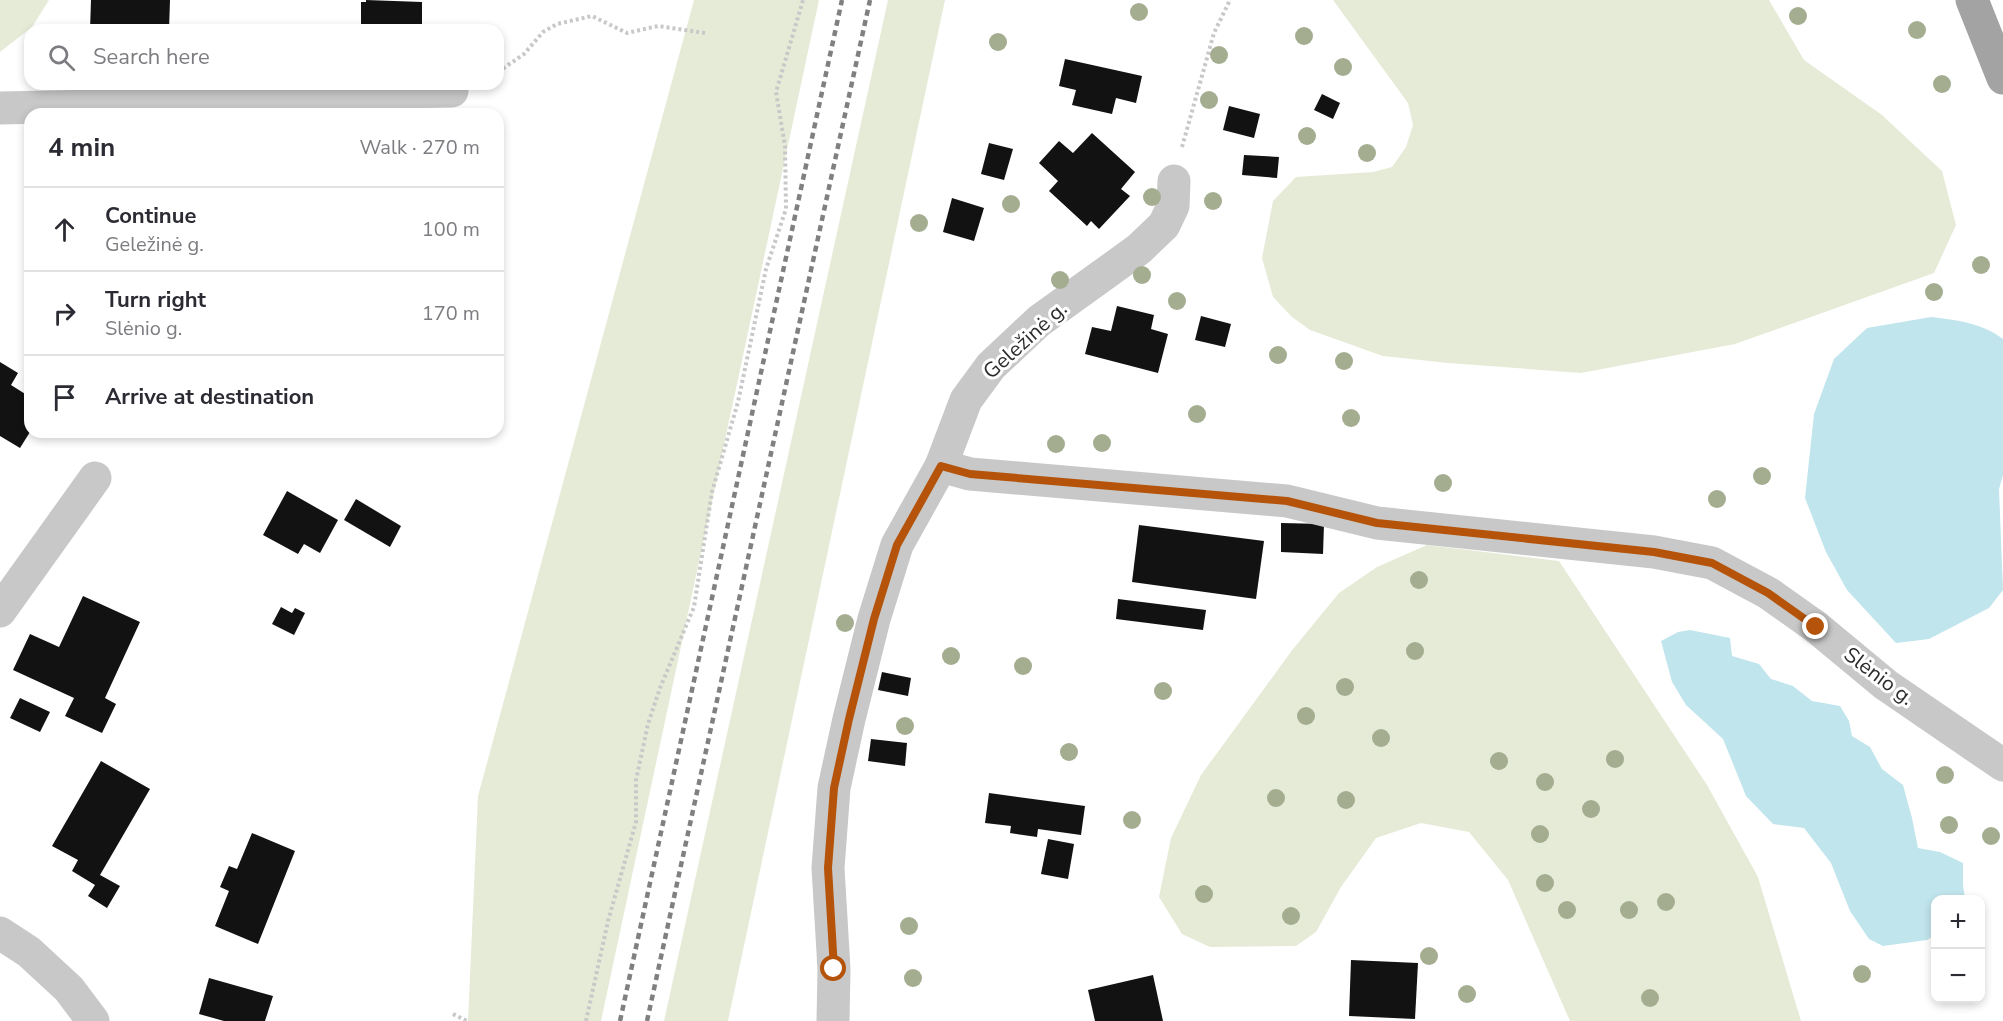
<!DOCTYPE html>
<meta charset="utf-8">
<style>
:root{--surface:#fff;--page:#f2f2f3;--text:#2b2b33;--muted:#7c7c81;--line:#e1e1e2}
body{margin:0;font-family:"Nunito Sans",sans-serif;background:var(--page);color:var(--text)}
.controls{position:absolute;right:18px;bottom:18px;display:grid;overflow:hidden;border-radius:12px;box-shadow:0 3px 9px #0003}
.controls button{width:54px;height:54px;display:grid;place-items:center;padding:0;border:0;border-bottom:2px solid var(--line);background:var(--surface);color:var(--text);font:30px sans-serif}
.stop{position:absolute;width:18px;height:18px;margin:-14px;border:4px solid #b45309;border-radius:50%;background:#fff}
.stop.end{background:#b45309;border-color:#fff;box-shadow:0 2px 6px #0008}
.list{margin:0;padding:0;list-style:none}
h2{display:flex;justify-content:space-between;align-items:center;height:78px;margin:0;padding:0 24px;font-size:26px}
h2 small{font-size:20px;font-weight:400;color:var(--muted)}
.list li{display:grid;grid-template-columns:39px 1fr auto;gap:18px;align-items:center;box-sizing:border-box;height:84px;padding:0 24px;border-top:2px solid var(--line)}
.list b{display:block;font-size:22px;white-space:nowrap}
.list p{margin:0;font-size:20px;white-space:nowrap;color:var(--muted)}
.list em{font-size:20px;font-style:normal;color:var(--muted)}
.icon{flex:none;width:33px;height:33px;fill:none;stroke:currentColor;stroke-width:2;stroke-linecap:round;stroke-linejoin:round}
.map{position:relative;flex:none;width:2003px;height:1021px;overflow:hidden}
.search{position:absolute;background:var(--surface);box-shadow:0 3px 9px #0003;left:24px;top:24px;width:480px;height:66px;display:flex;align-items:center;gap:15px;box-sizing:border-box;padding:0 21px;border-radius:18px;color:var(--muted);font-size:22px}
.panel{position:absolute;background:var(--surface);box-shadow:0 3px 9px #0003;left:24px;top:108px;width:480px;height:330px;border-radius:18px}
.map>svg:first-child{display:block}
.green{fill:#e6ebd7}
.water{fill:#c1e5ed}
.building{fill:#121212}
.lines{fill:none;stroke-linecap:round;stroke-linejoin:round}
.path{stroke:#c8c8c8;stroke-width:4;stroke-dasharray:3 3;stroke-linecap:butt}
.minor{stroke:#c8c8c8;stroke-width:33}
.major{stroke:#a3a3a3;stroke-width:33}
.rail{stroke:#808080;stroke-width:4.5;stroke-dasharray:6 4.5;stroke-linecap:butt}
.tree{fill:#a4ad90}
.route{stroke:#b45309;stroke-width:8}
.labels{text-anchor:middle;stroke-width:6;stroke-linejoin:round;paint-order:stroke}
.street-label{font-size:21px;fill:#2b2b2b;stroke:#fff}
</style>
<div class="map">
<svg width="2003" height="1021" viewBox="0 0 2003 1021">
<rect width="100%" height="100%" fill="#fff"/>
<g class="green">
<path d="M0,0H49L32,27L0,52Z"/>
<path d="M694,0H819L601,1021H468L478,796Z"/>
<path d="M888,0H945L728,1021H664Z"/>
<path d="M1333,0H1769L1804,60L1882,115L1942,171L1956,225L1934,273L1735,344L1581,373L1448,363L1383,356L1310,330L1292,317L1273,297L1262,258L1273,201L1296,177L1373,172L1392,167L1406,147L1413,125L1408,103Z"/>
<path d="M1427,545L1559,561L1707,785L1758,877L1801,1021H1570L1508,880L1469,832L1421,823L1376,838L1341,887L1316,932L1296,946L1210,947L1182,934L1159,897L1171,838L1201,775L1293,649L1339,593L1377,567Z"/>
</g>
<g class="water">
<path d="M1931,317C1957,320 1982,323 2003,339V475L1999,489L2003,590L1989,608L1929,639L1896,643L1847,590L1826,552L1805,498L1814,414L1834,359L1867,328Z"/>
<path d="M1690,630L1730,638L1732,656L1759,664L1771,679L1793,686L1812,701L1840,706L1849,721L1852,736L1870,747L1882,769L1903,785L1912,818L1918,848L1940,852L1963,863V885L1965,899L1936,900L1935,935L1927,940L1883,946L1869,939L1850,911L1831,863L1804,828L1773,824L1746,796L1723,739L1686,705L1672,682L1661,641L1678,632Z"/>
</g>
<g class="building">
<path d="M91,0H170L169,30H90Z"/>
<path d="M366,0L422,2V30H361V2H366Z"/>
<path d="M1065,59L1142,76L1136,103L1116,98L1112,114L1072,105L1076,90L1059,86Z"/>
<path d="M1322,94L1340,103L1333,119L1314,110Z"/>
<path d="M1229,106L1260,114L1254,138L1223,130Z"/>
<path d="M1092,133L1135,172L1121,189L1130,196L1099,229L1091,221L1087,226L1049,191L1058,181L1039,163L1059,141L1073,153Z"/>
<path d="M989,143L1013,149L1004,180L981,174Z"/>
<path d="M1244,155L1279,157L1277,178L1242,175Z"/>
<path d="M952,198L984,208L974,241L943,232Z"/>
<path d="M1117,306L1154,315L1151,329L1168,334L1158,373L1085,354L1092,327L1111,331Z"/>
<path d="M1201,316L1231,324L1225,347L1195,340Z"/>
<path d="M0,362L18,373L11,385L30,397V432L20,448L0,436Z"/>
<path d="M287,491L338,520L320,553L304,544L298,554L263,535Z"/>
<path d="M356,499L401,526L390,547L344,520Z"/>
<path d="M1281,523L1324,524L1323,554L1281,552Z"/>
<path d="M1139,525L1264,541L1256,599L1132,582Z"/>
<path d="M83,596L140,622L105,698L116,704L102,733L65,716L74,698L13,670L30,634L59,647Z"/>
<path d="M1118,599L1206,610L1203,630L1116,619Z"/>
<path d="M281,607L292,613L295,608L305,613L294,635L272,624Z"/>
<path d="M882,672L911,678L908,696L878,690Z"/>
<path d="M20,698L50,712L40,732L10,718Z"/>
<path d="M871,739L907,743L905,766L868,761Z"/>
<path d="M101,761L150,789L100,875L120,886L107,908L88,896L95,885L72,871L78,860L52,846Z"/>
<path d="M989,793L1085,806L1081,835L1038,829L1037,837L1010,833L1011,826L985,823Z"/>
<path d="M252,833L295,851L258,944L215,926L229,891L220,887L229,866L237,869Z"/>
<path d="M1048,839L1074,844L1068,879L1041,874Z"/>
<path d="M1351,960L1418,963L1415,1019L1349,1016Z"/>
<path d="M1153,975L1163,1021H1095L1088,990Z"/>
<path d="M209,978L273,996L265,1021H224L199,1014Z"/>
</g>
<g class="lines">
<g class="path">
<path d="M498,72L524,54L543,32L557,24L592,16L627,33L658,26L705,33"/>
<path d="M1182,147L1214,33L1230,0"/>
<path d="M453,1014L467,1021"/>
<path d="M586,1021L608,921L636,822V780L648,724L660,688L694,607L712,492L738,402L766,269L786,209L785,146L776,92L803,0"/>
</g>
<g class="minor">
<path d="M0,108L95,106L294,94L452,91"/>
<path d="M941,466L970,474L1287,501L1377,523L1654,552L1712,563L1768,593L1816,627L1886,685L2003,765"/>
<path d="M0,611L95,478"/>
<path d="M0,933L29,952L69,989L93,1021"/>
<path d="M833,1021L834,969L828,868L834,788L849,719L874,619L897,545L941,466L966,400L991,366L1039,321L1139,249L1164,225L1173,206L1174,181"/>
</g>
<path class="major" d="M1972,0L2003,78"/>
<g class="rail">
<path d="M620,1021L842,0"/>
<path d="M647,1021L870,0"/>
</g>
</g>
<g class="tree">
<circle cx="1139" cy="12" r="9"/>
<circle cx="1798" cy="16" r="9"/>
<circle cx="1917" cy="30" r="9"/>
<circle cx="1304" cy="36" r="9"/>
<circle cx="998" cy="42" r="9"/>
<circle cx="1219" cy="55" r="9"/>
<circle cx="1343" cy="67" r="9"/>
<circle cx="1942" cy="84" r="9"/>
<circle cx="1209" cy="100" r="9"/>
<circle cx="1307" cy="136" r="9"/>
<circle cx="1367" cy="153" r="9"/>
<circle cx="1152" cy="197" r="9"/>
<circle cx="1213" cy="201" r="9"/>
<circle cx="1011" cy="204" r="9"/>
<circle cx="919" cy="223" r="9"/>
<circle cx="1981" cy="265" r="9"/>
<circle cx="1142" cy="275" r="9"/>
<circle cx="1060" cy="280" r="9"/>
<circle cx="1934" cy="292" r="9"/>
<circle cx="1177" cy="301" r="9"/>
<circle cx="1278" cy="355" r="9"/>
<circle cx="1344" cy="361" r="9"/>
<circle cx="1197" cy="414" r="9"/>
<circle cx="1351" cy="418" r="9"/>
<circle cx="1102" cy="443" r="9"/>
<circle cx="1056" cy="444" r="9"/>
<circle cx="1762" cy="476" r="9"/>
<circle cx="1443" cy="483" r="9"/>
<circle cx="1717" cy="499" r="9"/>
<circle cx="1419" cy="580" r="9"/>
<circle cx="845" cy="623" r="9"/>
<circle cx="1415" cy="651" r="9"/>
<circle cx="951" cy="656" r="9"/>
<circle cx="1023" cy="666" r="9"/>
<circle cx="1345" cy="687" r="9"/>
<circle cx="1163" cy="691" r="9"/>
<circle cx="1306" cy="716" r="9"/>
<circle cx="905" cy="726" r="9"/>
<circle cx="1381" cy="738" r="9"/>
<circle cx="1069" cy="752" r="9"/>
<circle cx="1615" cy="759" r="9"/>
<circle cx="1499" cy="761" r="9"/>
<circle cx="1945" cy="775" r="9"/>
<circle cx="1545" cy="782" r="9"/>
<circle cx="1276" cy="798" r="9"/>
<circle cx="1346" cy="800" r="9"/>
<circle cx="1591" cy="809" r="9"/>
<circle cx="1132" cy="820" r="9"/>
<circle cx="1949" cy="825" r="9"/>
<circle cx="1540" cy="834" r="9"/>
<circle cx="1991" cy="836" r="9"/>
<circle cx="1545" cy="883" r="9"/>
<circle cx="1204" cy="894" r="9"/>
<circle cx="1666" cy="902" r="9"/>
<circle cx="1567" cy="910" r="9"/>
<circle cx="1629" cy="910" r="9"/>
<circle cx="1291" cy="916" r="9"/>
<circle cx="909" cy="926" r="9"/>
<circle cx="1429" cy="956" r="9"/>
<circle cx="1862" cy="974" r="9"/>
<circle cx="913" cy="978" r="9"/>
<circle cx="1467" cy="994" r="9"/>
<circle cx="1650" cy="998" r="9"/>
</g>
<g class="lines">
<path class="route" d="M834,969L828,868L834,788L849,719L874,619L897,545L941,466L970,474L1287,501L1377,523L1654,552L1712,563L1768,593L1816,627"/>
</g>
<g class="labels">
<g class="street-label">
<text transform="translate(1025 340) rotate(-42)" y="7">Geležinė g.</text>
<text transform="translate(1879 676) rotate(37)" y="7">Slėnio g.</text>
</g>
</g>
</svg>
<div class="controls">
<button>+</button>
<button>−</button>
</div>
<div class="stop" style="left:834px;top:969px"></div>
<div class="stop end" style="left:1816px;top:627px"></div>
<div class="search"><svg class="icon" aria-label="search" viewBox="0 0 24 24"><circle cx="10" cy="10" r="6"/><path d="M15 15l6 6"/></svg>Search here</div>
<section class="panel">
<h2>4 min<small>Walk · 270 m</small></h2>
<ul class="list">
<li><svg class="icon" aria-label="ahead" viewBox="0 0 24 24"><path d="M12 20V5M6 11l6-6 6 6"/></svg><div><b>Continue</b><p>Geležinė g.</p></div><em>100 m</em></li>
<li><svg class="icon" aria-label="right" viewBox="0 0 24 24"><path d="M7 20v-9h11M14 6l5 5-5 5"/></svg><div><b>Turn right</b><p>Slėnio g.</p></div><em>170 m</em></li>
<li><svg class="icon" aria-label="arrive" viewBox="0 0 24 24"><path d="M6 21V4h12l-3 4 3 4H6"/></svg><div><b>Arrive at destination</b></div></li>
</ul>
</section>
</div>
